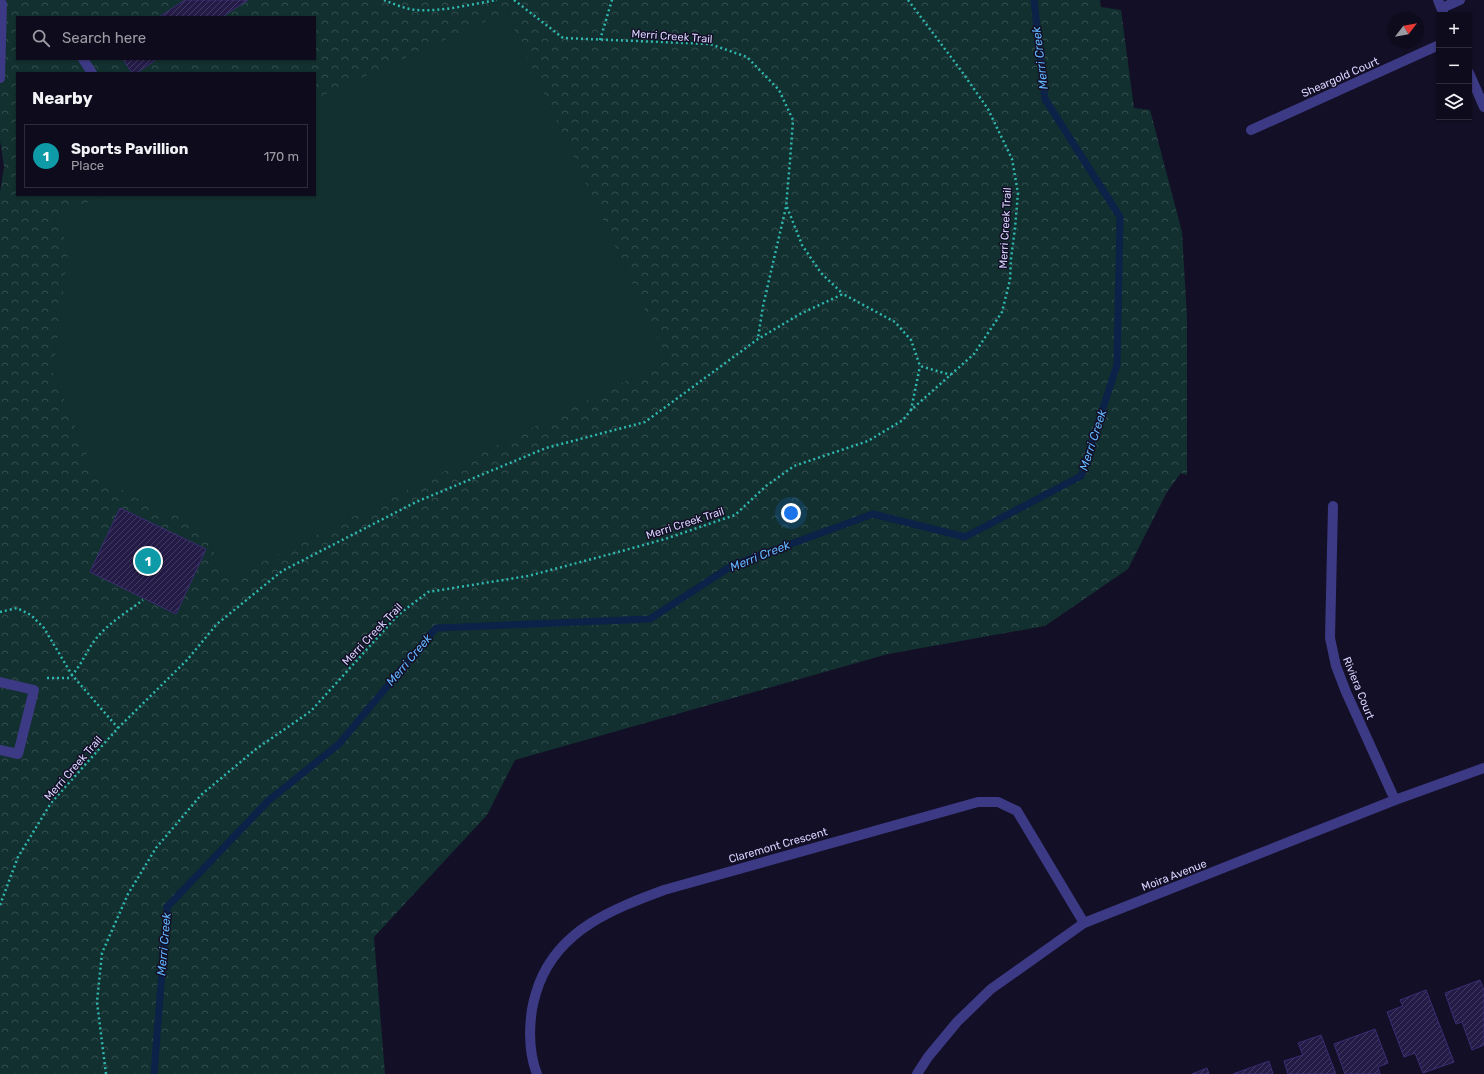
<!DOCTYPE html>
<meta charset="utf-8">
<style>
:root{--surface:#0e0b1c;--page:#1c1929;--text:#f1f3f6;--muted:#9b9ba3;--line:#2e2b3b;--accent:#00e5ff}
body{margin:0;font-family:Rubik,sans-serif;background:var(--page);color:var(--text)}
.controls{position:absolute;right:12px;top:12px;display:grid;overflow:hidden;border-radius:0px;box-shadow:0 1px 3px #0004}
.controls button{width:36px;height:36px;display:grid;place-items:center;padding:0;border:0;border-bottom:1px solid var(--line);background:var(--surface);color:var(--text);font:20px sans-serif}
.compass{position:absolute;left:1388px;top:12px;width:36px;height:36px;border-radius:50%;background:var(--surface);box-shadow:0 1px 3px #0004;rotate:59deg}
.you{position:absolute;left:791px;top:513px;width:14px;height:14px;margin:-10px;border:3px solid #fff;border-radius:50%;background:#1a73e8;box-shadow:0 0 0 6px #1a73e833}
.badge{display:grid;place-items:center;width:26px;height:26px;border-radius:50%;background:var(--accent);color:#fff;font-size:13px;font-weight:700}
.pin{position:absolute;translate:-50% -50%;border:2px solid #fff;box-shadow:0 1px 4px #0006}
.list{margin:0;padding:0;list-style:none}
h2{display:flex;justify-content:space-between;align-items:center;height:52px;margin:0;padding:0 16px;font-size:17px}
h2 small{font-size:13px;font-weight:400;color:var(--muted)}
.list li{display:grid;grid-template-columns:26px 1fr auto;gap:12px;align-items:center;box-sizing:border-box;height:64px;margin:0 8px 8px;padding:0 8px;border:1px solid var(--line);border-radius:0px}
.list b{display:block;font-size:15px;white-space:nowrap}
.list p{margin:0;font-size:13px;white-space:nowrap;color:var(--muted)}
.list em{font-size:13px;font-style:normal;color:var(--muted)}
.icon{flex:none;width:22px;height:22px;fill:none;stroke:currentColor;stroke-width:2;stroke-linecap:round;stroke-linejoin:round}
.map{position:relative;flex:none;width:1484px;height:1074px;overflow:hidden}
.search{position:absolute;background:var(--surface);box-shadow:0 1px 3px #0004;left:16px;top:16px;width:300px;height:44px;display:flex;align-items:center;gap:10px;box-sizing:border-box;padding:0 14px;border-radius:0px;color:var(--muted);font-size:15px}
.panel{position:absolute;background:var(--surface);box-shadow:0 1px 3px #0004;left:16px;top:72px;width:300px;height:124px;border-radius:0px}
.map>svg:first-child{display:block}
.park{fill:url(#park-crowns);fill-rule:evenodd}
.garden{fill:#12302f}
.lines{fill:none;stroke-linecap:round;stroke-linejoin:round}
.stream{stroke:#0c2248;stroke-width:7}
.building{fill:url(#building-hatch);stroke:#3b2d73}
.path{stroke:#2fb8b0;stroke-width:2.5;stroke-dasharray:2 3;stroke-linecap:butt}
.service{stroke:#3d3a85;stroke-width:10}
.minor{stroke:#3d3a85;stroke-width:10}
.labels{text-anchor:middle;stroke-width:3;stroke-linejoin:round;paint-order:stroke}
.street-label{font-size:11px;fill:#d9d4ff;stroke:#130f26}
.water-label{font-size:12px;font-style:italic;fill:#62b6ff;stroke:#130f26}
</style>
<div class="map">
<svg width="1484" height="1074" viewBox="0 0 1484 1074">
<defs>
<pattern id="park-crowns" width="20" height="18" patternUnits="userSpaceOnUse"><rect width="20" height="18" fill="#12302f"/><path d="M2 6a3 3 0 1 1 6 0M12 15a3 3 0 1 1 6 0" fill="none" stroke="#344d4e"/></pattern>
<pattern id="building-hatch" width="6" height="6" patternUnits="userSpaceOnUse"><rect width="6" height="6" fill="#241b47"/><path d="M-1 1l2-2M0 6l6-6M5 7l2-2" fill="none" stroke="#433b63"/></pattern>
</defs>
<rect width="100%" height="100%" fill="#130f26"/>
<path class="park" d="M0,0H1100L1101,7L1121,10L1134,108L1150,110L1182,232L1187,317V475L1181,473L1167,492L1128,569L1045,626L888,654L515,760L487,815L374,937L385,1074H0V192L4,167L0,140ZM17,17H315V59H17ZM17,73H315V195H17Z"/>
<path class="garden" d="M506,12L668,360L228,579L200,526L131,496L93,469L53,373L69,246L54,218L104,195H315V99Z"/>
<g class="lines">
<path class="stream" d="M154,1074L167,907L268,801L339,744L436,628L650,619L733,565L873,514L965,537L1081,476L1117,365L1120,217L1045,99L1034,0"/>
</g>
<g class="building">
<path d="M185,0H248L222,17H159Z"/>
<path d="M123,59H157L136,73H132Z"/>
<path d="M120,508L206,549L176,614L90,572Z"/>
<path d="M1480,980L1484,990V1045L1472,1050L1462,1022L1456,1024L1445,993Z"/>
<path d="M1426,990L1454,1062L1423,1073L1415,1053L1404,1057L1387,1012L1403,1006L1400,1000Z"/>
<path d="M1375,1029L1388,1063L1378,1067L1380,1074H1345L1334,1044Z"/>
<path d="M1321,1035L1336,1074H1288L1284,1061L1303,1055L1298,1043Z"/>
<path d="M1269,1061L1273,1074H1233Z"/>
<path d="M1207,1068L1209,1074H1192Z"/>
</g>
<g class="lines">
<g class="path">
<path d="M384,0C394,4 405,9 416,10C442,12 472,4 497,0"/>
<path d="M514,0L563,38L710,44L747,57L779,90L793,120L790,161L786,207L763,306L758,338"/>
<path d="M908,0L960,69L988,109L1012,159L1018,193L1015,228L1011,259L1010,280L1002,312L974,354L911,410L920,366"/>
<path d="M600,40L612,0"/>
<path d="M787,207L802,245L821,273L843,294"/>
<path d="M0,612L17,608L31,615L44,628L72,675L118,728"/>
<path d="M47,678H69C81,667 85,653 95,640C107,624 127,612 143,600"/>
<path d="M0,905L18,857L51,803L118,728L187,660L217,624L282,571L416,502L546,448L645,422L758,339L800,314L843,294L895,322L911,340L920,366L951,375"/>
<path d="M106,1074L97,1002L102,953L128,894L156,848L201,795L256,749L311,711L398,615L428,592L528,576L622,551L665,539L735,515L766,486L794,466L868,441L903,420L911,410"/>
</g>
<g class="service">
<path d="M83,59L92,73"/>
<path d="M0,78L2,4"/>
<path d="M0,682L34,690L18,754L0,750"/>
</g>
<g class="minor">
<path d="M1438,0L1444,15"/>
<path d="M1442,8L1460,0"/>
<path d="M1469,73L1484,107"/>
<path d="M1251,130L1439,45"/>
<path d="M1333,506L1330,638L1336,666L1346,692L1395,800"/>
<path d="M537,1074C530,1056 529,1036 531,1017C532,1005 535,995 539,984C560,929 613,909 664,890L978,802H998L1017,811L1084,923"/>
<path d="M917,1074L928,1057L957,1022L991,989L1084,923L1395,800L1484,768"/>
</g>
</g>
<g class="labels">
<g class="street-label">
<text transform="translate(672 36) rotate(4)" y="4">Merri Creek Trail</text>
<text transform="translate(1340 77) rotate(-24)" y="4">Sheargold Court</text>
<text transform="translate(1005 228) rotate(-87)" y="4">Merri Creek Trail</text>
<text transform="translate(685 523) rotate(-18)" y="4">Merri Creek Trail</text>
<text transform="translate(372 634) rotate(-46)" y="4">Merri Creek Trail</text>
<text transform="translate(1359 688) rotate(68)" y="4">Riviera Court</text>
<text transform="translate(73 768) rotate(-49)" y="4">Merri Creek Trail</text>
<text transform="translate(778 845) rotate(-16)" y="4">Claremont Crescent</text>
<text transform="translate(1174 875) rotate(-21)" y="4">Moira Avenue</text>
</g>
<g class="water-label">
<text transform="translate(1040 58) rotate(-97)" y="4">Merri Creek</text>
<text transform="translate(1093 440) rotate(-72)" y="4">Merri Creek</text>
<text transform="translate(760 556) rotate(-22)" y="4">Merri Creek</text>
<text transform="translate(409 660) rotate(-50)" y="4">Merri Creek</text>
<text transform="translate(164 944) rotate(-85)" y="4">Merri Creek</text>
</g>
</g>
</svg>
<div class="controls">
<button>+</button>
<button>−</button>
<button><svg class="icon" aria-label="layers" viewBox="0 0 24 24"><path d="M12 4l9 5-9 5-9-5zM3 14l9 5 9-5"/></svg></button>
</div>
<svg class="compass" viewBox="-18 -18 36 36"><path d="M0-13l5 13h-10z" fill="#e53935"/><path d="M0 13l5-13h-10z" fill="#9b9ba3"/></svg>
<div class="you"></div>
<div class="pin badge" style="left:148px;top:561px;background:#0f9aa8">1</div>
<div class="search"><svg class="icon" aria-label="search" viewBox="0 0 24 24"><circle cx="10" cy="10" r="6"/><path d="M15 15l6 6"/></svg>Search here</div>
<section class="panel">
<h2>Nearby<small></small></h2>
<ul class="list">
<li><span class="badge" style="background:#0f9aa8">1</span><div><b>Sports Pavillion</b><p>Place</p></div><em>170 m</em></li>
</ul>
</section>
</div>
